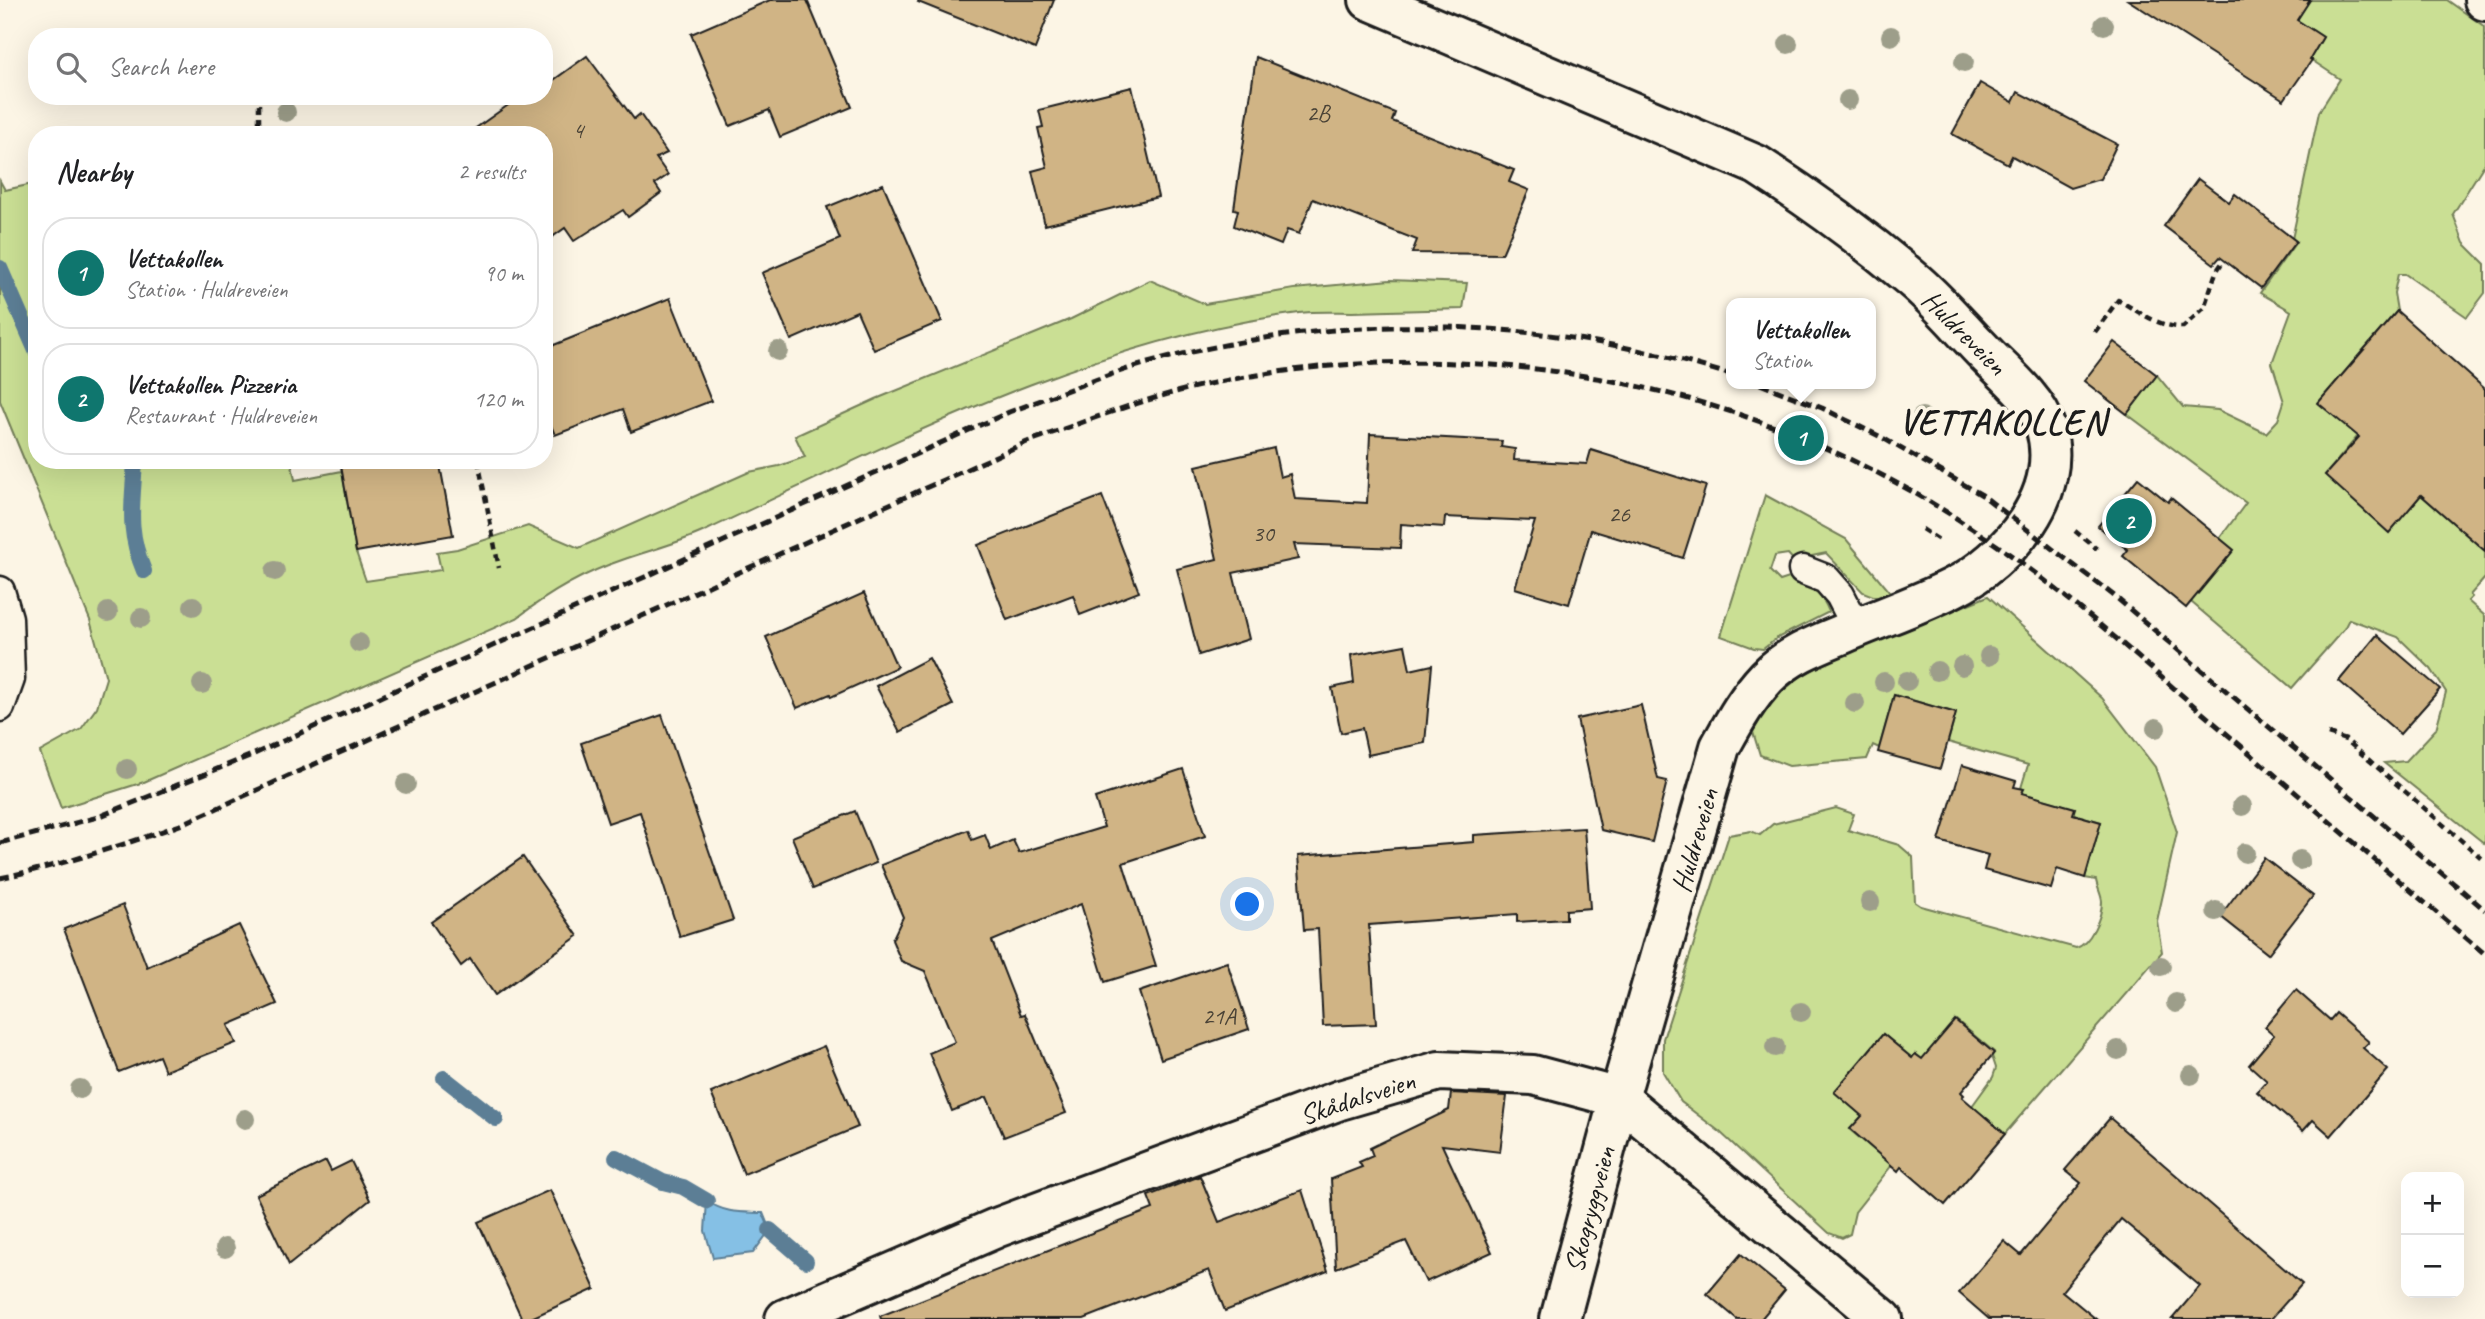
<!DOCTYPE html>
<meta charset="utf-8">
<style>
:root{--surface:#fff;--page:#f2f2f2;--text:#202124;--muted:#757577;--line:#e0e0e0;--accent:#0f766e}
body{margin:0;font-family:Caveat,sans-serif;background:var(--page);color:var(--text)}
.controls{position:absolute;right:21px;bottom:21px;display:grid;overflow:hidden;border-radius:14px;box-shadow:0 7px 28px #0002}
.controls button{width:63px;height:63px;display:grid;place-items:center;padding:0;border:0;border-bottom:2px solid var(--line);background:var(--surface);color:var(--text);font:35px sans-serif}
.you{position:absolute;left:1248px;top:905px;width:24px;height:24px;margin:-18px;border:5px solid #fff;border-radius:50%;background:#1a73e8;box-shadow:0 0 0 10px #1a73e833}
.badge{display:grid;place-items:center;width:46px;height:46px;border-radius:50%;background:var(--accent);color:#fff;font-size:23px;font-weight:700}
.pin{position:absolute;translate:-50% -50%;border:4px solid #fff;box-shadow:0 2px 7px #0006}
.popup{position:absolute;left:1726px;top:298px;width:150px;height:91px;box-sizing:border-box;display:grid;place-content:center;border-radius:14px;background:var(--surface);filter:drop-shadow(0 2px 5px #0005);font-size:23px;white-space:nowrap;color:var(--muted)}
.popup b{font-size:26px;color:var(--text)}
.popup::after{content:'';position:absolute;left:50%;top:100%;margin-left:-14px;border:14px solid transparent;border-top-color:var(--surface)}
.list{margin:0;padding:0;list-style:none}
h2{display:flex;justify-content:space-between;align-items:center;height:91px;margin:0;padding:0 28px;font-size:30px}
h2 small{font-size:23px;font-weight:400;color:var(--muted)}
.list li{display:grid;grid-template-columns:46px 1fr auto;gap:21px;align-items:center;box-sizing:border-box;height:112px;margin:0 14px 14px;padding:0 14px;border:2px solid var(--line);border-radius:28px}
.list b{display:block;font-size:26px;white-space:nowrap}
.list p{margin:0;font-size:23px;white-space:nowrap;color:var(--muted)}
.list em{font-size:23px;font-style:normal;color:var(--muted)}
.icon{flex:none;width:38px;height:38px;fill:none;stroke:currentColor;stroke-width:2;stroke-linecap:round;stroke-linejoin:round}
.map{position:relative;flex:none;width:2485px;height:1319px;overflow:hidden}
.search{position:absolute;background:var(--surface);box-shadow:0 7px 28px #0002;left:28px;top:28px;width:525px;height:77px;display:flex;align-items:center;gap:18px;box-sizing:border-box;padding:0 24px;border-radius:28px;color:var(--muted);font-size:26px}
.panel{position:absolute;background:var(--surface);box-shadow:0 7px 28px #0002;left:28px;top:126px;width:525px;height:343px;border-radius:28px}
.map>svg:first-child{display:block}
.green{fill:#cadf94;stroke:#737e58;stroke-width:2}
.water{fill:#85c0e5;stroke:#5b7e95;stroke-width:2}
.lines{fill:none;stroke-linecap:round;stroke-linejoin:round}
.stream{stroke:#5b7e95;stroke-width:16}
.building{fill:#d0b485;stroke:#1c1c1c;stroke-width:2}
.service-casing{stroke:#1c1c1c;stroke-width:33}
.minor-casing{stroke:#1c1c1c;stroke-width:44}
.path{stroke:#1c1c1c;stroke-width:4.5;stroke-dasharray:7 5;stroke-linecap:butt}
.service{stroke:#fcf5e5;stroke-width:28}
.minor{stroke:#fcf5e5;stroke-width:38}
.rail{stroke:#1c1c1c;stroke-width:5;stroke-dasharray:10 5;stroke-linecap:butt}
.tree{fill:#9d9e8a}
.labels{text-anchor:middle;stroke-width:7;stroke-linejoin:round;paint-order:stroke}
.number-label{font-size:24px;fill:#494236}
.street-label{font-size:28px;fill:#1c1c1c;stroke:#fcf5e5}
.district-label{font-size:35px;font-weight:bold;letter-spacing:2px;fill:#1c1c1c;stroke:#fcf5e5}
</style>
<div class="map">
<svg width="2485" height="1319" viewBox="0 0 2485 1319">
<rect width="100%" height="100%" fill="#fcf5e5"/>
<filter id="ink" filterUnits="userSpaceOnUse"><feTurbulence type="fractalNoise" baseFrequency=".0143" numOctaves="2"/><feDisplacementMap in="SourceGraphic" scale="14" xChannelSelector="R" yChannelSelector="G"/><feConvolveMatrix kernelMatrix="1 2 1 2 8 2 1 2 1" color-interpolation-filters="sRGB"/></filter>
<g filter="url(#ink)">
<g class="green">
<path d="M2309,0H2447L2485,27V163L2453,214L2464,243L2485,264V293L2467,317L2405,274H2398L2394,293L2397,311L2319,402L2358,436L2325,475L2389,532L2421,495L2485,551V578L2470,595L2472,597L2468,601L2485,616V844L2384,763L2406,761L2436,729L2446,692L2431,669L2398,637L2349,619L2344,629L2292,688L2191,602L2220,538L2246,503L2127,414L2157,375L2183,407L2218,410L2266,433L2278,420L2284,402L2272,363L2291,311L2260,293L2296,242L2292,239L2319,112L2340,79L2310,59L2323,37L2297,20Z"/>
<path d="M0,181L5,190L37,183V460H291L295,480L342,471L356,552L366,581L441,570L437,552L457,549L528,526L579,548L749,472L779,466L805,457L795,436L876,399L1071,319L1150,280L1205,304L1294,289L1390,280L1467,283L1463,309C1426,310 1389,311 1352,312C1334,312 1316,311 1299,313C1089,340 897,441 707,530C679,543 651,550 622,560C583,573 549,593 517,618L144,782L61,808L40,752L81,729L97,707L106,678L90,620L0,401Z"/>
<path d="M1765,495L1846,539L1890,592L1878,598L1863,592L1826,553L1812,556L1796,563L1788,554L1775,556L1770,571L1780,581L1792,577C1810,584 1822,593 1829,612L1777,638L1763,649L1754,648L1721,636Z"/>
<path d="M1988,596L2102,698L2155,767L2177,832L2157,921L2162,952L1996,1144L2002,1131L1972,1106L1993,1077L1996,1068L1992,1056L1994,1052L1956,1020L1923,1060L1916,1054L1912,1058L1883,1034L1834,1092L1862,1116L1850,1130L1892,1165L1855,1212L1850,1234L1842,1238L1829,1233L1720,1132L1681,1102L1663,1072V1039L1729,835L1751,831L1760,835L1773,824L1836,808L1854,814L1848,830L1899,845L1913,857L1915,902L1921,906L2076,948C2090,944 2102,917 2102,902C2102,896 2097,887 2096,880L2085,878L2101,822L2073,814L2074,808L2022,793L2023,789L2021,788L2028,765L1948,742L1956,713L1894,695L1879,748L1873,745L1867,759L1789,766L1760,755L1753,732L1770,701L1800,677L1826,662Z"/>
</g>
<path class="water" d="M707,1201C726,1214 741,1212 763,1213L770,1230L753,1253L713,1258L705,1231Z"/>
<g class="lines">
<g class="stream">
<path d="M0,268L37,353"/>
<path d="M135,460C133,504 126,528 144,571"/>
<path d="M444,1078L496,1119"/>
<path d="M616,1157L663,1182L683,1187L707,1201"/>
<path d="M770,1230L806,1261"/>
</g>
</g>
<g class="building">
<path d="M770,0H807L852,107L780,137L769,110L730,126L691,34Z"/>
<path d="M919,0H1054L1035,49L918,2Z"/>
<path d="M2128,0H2310L2297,20L2323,37L2310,59L2312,60L2284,100Z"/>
<path d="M587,56L634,119L640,114L667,153L656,158L668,175L655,184L661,193L628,217L623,210L574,241L565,228L544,243V135H466L521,96H544V87Z"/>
<path d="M1256,57L1395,113L1392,121L1514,170L1509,182L1529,190L1502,254L1412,253L1417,240L1313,199L1299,234L1287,230L1281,245L1234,226L1238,210L1234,209Z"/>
<path d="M1980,83L2013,102L2018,92L2117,144L2100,179L2070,188L2012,156L2008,164L1952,134Z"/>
<path d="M1132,87L1158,197L1045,225L1032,171L1047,167L1038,128L1043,127L1039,110Z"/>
<path d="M2198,179L2229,202L2235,194L2296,241L2261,288L2220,257L2214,264L2164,226Z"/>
<path d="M883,184L942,321L874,350L857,311L791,340L762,273L840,239L827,207Z"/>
<path d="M670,298L711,401L631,432L623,409L555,435L544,409V349Z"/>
<path d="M2397,311L2485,389V551L2421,495L2389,533L2325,475L2359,437L2318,403Z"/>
<path d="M2114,342L2157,375L2127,414L2084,381Z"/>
<path d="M1370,434L1502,441L1501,447L1515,449L1514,460L1587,464L1591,450L1706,486L1683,558L1591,530L1569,604L1515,588L1535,521L1445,517L1444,527L1401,524L1400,548L1294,544L1298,559L1233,573L1249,639L1199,655L1177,569L1217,559L1196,466L1274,448L1280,477L1290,474L1295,499L1367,503Z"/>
<path d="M340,460H439L453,535L356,552Z"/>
<path d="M2138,478L2168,502L2171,498L2234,550L2186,608L2123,556L2128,550L2098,526Z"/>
<path d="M1102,496L1139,592L1080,615L1073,595L1007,620L978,545Z"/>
<path d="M864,593L897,667L831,697L830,694L797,708L766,637Z"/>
<path d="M2377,635L2440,689L2400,734L2339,681Z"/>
<path d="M1405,645L1410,670L1432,665L1425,743L1368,755L1362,728L1341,733L1332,688L1354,683L1351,655Z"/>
<path d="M929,658L953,705L900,732L876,686Z"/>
<path d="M1894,695L1956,713L1940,769L1878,752Z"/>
<path d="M1641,705L1658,779L1667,781L1652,842L1601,830L1577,719Z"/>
<path d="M662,715L733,920L680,937L640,812L608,823L581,743Z"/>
<path d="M1962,765L2016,781L2014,787L2024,789L2022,793L2075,808L2073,814L2101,822L2085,878L2057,869L2051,889L1984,870L1988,855L1939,841Z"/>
<path d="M1183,769L1205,836L1123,863L1156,966L1105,982L1081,904L992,941L1021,1015L1025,1014L1066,1113L1004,1137L987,1097L952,1111L929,1053L955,1042L925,971L901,961L892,940L903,917L881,865L968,830L972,840L985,835L991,850L1013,840L1019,853L1104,827L1095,798Z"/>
<path d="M855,811L876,863L813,889L792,837Z"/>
<path d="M1584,828L1590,908L1566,910V919L1517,922V914L1369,925L1376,1024L1323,1026L1318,929L1304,930L1298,856L1474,842V835Z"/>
<path d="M523,857L578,936L495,995L470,959L461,966L431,922Z"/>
<path d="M2264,858L2313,896L2268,954L2220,916Z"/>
<path d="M123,905L147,967L239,925L277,1004L228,1025L236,1043L165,1071L159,1056L119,1072L64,929Z"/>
<path d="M1227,962L1249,1029L1161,1059L1139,992Z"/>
<path d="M2296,990L2330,1020L2336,1013L2369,1042L2363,1048L2388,1070L2331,1136L2313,1120L2303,1131L2257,1092L2267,1081L2249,1065L2274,1035L2265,1027Z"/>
<path d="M1955,1020L1994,1053L1961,1092L1964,1095L1962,1097L2005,1134L1945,1205L1901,1167L1898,1171L1850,1129L1862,1116L1834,1092L1883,1034L1912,1058L1915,1054L1922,1059Z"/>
<path d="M824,1046L858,1127L744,1174L711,1093Z"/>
<path d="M1451,1093L1507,1096L1500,1152L1442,1145L1492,1252L1426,1282L1406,1241L1336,1268L1331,1179L1362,1167L1359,1162L1373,1156L1370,1148L1449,1110Z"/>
<path d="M2110,1118L2302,1284L2271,1319H2172L2200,1286L2121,1219L2062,1291L2096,1319H1989L1959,1293L2004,1241L2021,1255L2081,1183L2065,1170Z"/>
<path d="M326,1161L331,1171L351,1161L370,1200L289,1265L256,1195Z"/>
<path d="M1200,1176L1219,1222L1302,1190L1328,1271L1225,1311L1209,1270L1084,1319H881L880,1316L1153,1209L1148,1196Z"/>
<path d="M550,1190L595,1289L529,1319H522L478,1222Z"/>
<path d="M1741,1254L1785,1290L1761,1319H1737L1707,1294Z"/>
</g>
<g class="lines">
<g class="service-casing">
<g id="service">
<path d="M1803,570L1826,579L1840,595L1857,628"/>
<path d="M0,591L8,618L10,679L0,707"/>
</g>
</g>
<g class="minor-casing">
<g id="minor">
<path d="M1369,0L1757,165C1810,199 1862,237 1911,278C1939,301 1963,331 1989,357C2007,375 2038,402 2045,426C2066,493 2008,560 1952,588C1918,605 1880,618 1845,633C1818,644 1788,655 1767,677C1747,698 1734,722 1720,747L1619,1098L1560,1319"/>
<path d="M2484,0L2485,1"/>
<path d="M785,1319L996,1228L1340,1100L1439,1071L1533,1075L1619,1098L1883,1319"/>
</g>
</g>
<g class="path">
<path d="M259,135V96"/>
<path d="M2095,332L2118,300C2138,311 2160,328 2183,327L2204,308L2216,272L2224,260"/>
<path d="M478,460L499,568"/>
<path d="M1922,529L1939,540"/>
<path d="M2075,531L2097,549"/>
<path d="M2328,734L2346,740L2485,861"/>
</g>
<use href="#service" class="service"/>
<use href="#minor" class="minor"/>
<g class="rail">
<path d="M1760,384L1822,408L1881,437L1982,495L2113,595L2485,910"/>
<path d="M0,843L98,817L252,755L1009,412C1050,397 1092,380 1134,367C1328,310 1539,314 1731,375"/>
<path d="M0,878C62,865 120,846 180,825L1027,442C1087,421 1147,397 1209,384C1466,330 1737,377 1959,520C2046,575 2123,644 2200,711C2295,792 2390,873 2485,954"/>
</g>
</g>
<g class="tree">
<circle cx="2104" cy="25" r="10"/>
<circle cx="1891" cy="36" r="10"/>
<circle cx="1788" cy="44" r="10"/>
<circle cx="1964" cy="62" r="10"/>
<circle cx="1848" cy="100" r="10"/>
<circle cx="286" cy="112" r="10"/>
<circle cx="778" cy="351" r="10"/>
<circle cx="1922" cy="417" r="10"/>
<circle cx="275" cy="571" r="10"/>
<circle cx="193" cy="606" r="10"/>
<circle cx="108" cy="612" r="10"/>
<circle cx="141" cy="618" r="10"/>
<circle cx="359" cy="643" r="10"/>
<circle cx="1989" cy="656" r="10"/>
<circle cx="1962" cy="666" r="10"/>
<circle cx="1937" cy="671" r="10"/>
<circle cx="1907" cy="681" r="10"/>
<circle cx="1884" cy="682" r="10"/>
<circle cx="202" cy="684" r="10"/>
<circle cx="1855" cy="703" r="10"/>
<circle cx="2156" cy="728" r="10"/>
<circle cx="127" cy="769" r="10"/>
<circle cx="406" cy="784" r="10"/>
<circle cx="2242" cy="806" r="10"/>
<circle cx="2245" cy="853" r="10"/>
<circle cx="2300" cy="860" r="10"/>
<circle cx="1870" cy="902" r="10"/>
<circle cx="2216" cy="911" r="10"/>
<circle cx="2161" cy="966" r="10"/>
<circle cx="2176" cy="1003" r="10"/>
<circle cx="1801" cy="1012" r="10"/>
<circle cx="1775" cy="1047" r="10"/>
<circle cx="2118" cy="1050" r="10"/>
<circle cx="2191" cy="1075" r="10"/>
<circle cx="80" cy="1089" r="10"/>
<circle cx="245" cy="1119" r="10"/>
<circle cx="225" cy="1248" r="10"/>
</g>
</g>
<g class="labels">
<g class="number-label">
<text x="1318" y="121">2B</text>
<text x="578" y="138">4</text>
<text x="1619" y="522">26</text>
<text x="1263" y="541">30</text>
<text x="1219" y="1024">21A</text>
</g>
<g class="street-label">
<text transform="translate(1965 332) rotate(45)" y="10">Huldreveien</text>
<text transform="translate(1694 840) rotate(-74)" y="10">Huldreveien</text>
<text transform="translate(1357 1097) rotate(-18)" y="10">Skådalsveien</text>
<text transform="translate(1589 1209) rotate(-75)" y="10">Skogryggveien</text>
</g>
<g class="district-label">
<text x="2003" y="434">VETTAKOLLEN</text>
</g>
</g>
</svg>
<div class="controls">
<button>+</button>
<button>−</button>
</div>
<div class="you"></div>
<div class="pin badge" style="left:1801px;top:438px">1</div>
<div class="popup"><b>Vettakollen</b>Station</div>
<div class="pin badge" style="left:2129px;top:521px">2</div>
<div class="search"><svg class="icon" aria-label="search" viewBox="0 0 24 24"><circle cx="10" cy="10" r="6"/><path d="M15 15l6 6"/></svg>Search here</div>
<section class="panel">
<h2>Nearby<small>2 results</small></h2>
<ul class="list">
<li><span class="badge">1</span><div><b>Vettakollen</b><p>Station · Huldreveien</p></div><em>90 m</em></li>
<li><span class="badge">2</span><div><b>Vettakollen Pizzeria</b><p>Restaurant · Huldreveien</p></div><em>120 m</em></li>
</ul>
</section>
</div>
